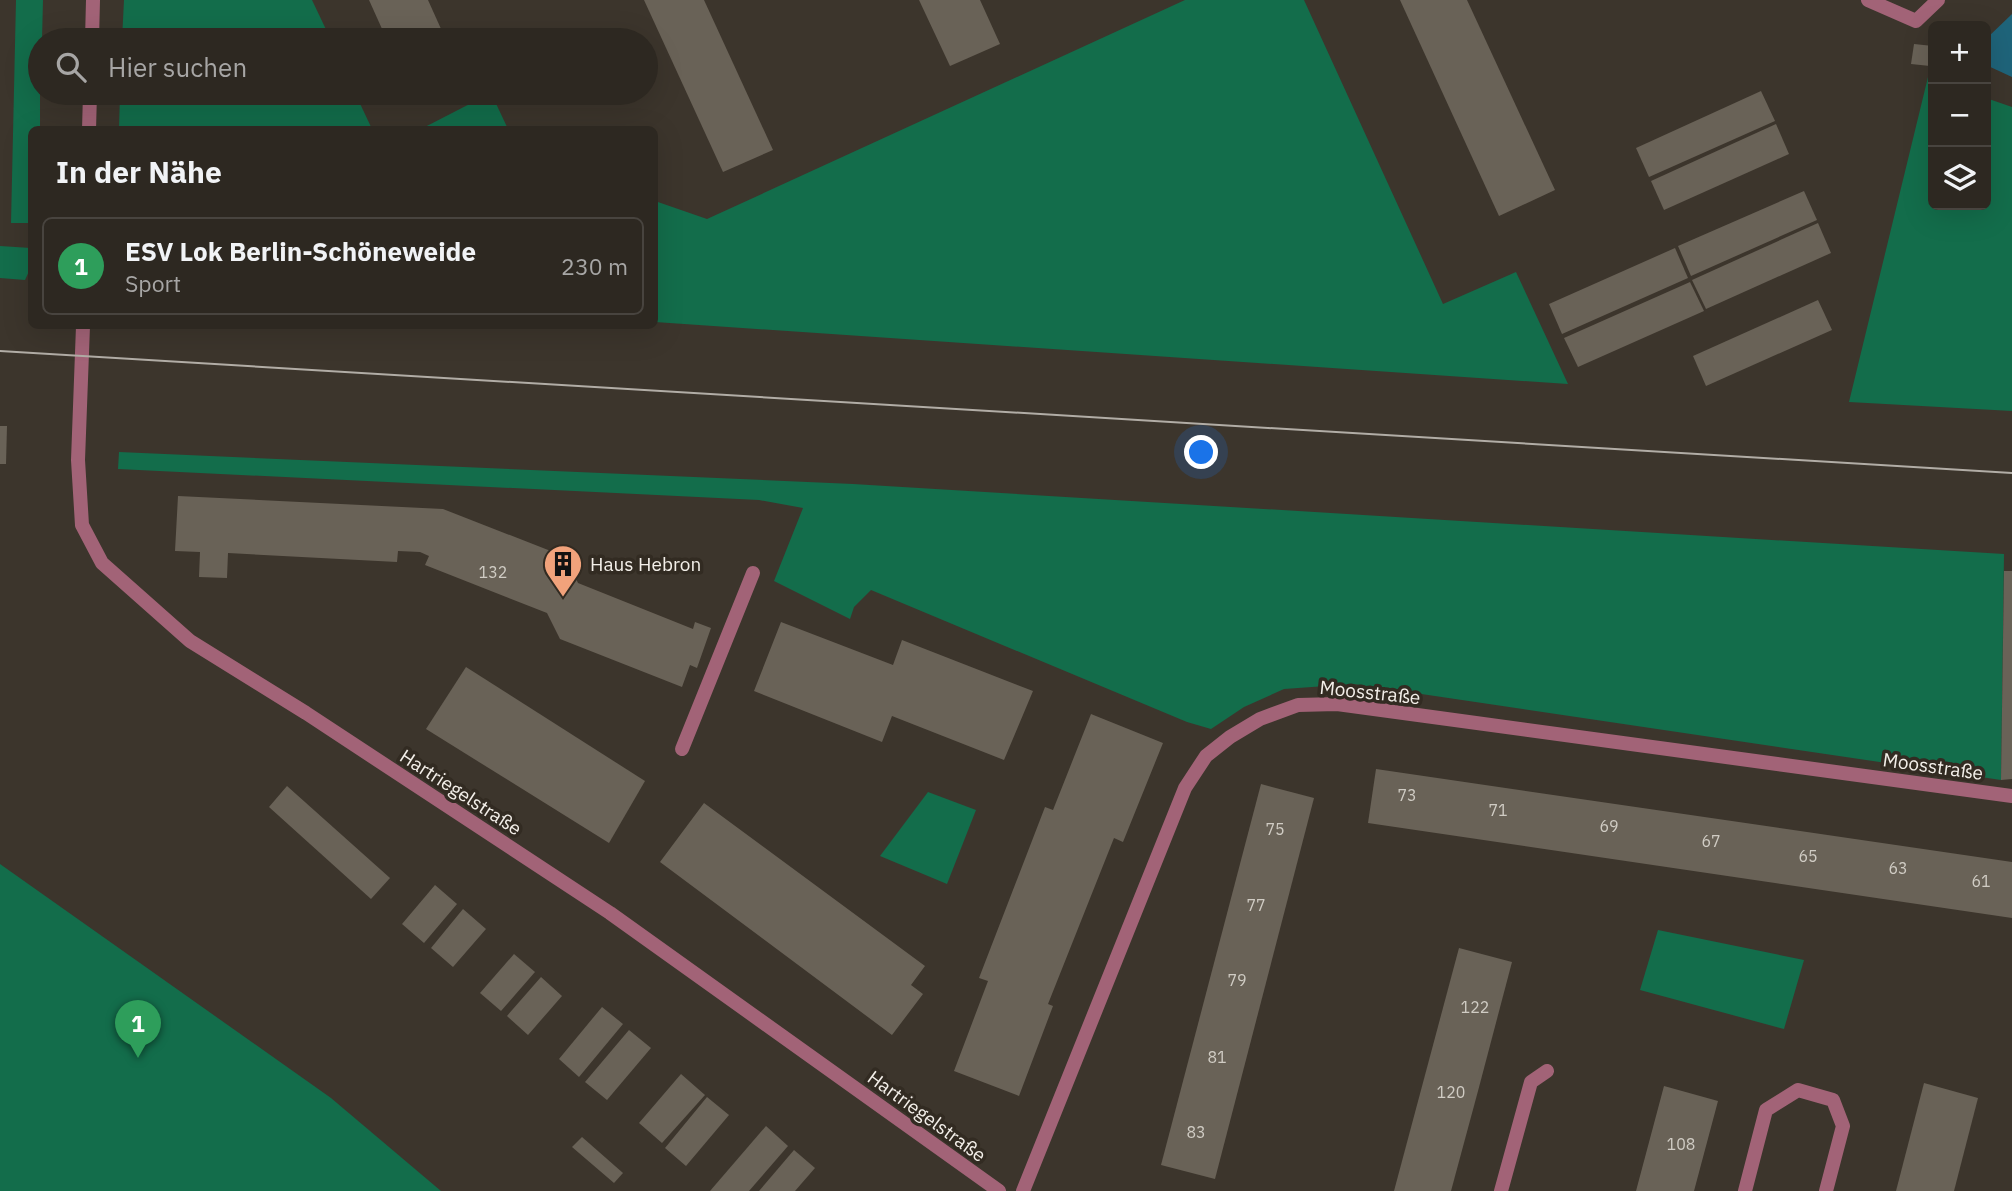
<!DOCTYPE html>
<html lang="de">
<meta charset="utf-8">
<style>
:root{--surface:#2d2821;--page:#35302a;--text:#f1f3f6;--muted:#a7a6a5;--line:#48443f;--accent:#8c9099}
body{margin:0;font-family:"IBM Plex Sans",sans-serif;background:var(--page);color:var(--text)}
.controls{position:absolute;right:21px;top:21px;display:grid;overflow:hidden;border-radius:10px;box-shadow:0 7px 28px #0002}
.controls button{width:63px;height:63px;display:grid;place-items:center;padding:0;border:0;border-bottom:2px solid var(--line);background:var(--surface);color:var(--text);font:35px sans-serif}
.you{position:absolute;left:1202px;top:453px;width:24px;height:24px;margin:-18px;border:5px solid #fff;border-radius:50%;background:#1a73e8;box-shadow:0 0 0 10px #1a73e833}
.badge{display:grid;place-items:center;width:46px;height:46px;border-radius:50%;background:var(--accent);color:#fff;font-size:23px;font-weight:700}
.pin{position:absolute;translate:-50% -58px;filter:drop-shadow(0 2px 4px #0008)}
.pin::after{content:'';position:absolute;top:37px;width:24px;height:21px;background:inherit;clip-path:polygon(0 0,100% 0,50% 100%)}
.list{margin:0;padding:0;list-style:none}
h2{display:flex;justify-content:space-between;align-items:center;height:91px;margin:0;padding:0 28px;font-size:30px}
h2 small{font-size:23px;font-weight:400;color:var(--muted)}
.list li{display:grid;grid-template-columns:46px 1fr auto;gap:21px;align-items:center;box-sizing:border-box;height:98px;margin:0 14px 14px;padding:0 14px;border:2px solid var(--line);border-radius:10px}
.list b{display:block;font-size:26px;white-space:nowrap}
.list p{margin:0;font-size:23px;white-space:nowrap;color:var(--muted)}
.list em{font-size:23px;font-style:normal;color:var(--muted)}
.icon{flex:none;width:38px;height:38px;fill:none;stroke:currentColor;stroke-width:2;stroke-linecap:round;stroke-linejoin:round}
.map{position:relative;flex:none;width:2012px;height:1191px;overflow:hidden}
.search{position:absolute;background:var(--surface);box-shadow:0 7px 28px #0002;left:28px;top:28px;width:630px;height:77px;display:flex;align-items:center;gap:18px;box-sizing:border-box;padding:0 24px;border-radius:38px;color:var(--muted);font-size:26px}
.panel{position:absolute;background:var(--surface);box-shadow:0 7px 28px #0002;left:28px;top:126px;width:630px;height:203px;border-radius:10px}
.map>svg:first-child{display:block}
.green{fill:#136d4b}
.water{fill:#1f647a}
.building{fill:#696257}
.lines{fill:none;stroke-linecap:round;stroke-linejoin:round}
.lane{stroke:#a26377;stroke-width:14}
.street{stroke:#a26377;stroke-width:14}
.tram{stroke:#b2ada6;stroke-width:2}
.labels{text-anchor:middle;stroke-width:7;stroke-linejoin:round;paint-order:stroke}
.number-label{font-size:16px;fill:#d0ccc4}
.poi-label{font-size:19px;fill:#f3efe9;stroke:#322b22;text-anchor:start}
.street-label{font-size:19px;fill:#f3efe9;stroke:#322b22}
</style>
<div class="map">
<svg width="2012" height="1191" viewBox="0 0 2012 1191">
<rect width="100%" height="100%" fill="#3c352c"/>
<g class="green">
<path d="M16,0H43L42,40H40V129L32,130L31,223H11Z"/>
<path d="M124,0H312L331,40H122Z"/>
<path d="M1185,0H1304L1443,304L1516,272L1568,384L655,322V201L707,219Z"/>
<path d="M1928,77L1933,79V205H1986V98L2012,107V411L1849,402Z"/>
<path d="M120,93H355L372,129H119Z"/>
<path d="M491,93L508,129H421Z"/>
<path d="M0,246L31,248V267L25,280L0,278Z"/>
<path d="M119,452L853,484L2004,554L2001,780L1354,684L1284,689L1244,707L1211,729L1187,722L871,590L854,607L850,619L774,581L803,508L759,500L118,469Z"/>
<path d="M928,792L976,810L947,884L880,856Z"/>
<path d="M0,864L331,1098L441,1191H0Z"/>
<path d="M1658,930L1804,960L1784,1029L1640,990Z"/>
</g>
<path class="water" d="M2012,14V77L1986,65V39Z"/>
<g class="building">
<path d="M369,0H428L446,40H387Z"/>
<path d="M644,0H704L773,150L723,172Z"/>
<path d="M919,0H980L1000,44L950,66Z"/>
<path d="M1400,0H1467L1555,190L1499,216Z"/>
<path d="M1914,44L1933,46L1930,66L1911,64Z"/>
<path d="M1761,91L1775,121L1649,177L1636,148Z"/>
<path d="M411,93H441L416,104Z"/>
<path d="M1776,124L1789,154L1664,210L1651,181Z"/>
<path d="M1804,191L1817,220L1691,276L1678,246Z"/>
<path d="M1818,223L1831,253L1706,309L1692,280Z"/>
<path d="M1675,248L1688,278L1562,334L1549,304Z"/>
<path d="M1690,282L1704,311L1578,367L1564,338Z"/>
<path d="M1818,300L1832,330L1706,386L1693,356Z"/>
<path d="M0,426H7L6,464H0Z"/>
<path d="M178,496L443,509L566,557L578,583L693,629L695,622L711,628L697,668L690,665L682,687L560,639L547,613L425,565L429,556L420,552L398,551L397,562L228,553L227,578L199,577L200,552L175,551Z"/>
<path d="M2004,571H2012V779L2001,780Z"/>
<path d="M781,622L893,665L902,640L1033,691L1004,760L892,716L882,742L754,691Z"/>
<path d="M466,667L645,781L609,843L426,729Z"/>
<path d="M1091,714L1163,743L1123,842L1114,838L1048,1004L1053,1006L1019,1096L954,1071L988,981L979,978L1045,807L1053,810Z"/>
<path d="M1376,769L2012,862V918L1368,823Z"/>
<path d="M1261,784L1314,798L1215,1179L1161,1165Z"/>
<path d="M287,786L390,878L371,899L269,807Z"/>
<path d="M704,803L925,966L911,985L923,994L892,1035L660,862Z"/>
<path d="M435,885L457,904L424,943L402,924Z"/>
<path d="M463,909L486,929L453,967L431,948Z"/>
<path d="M1459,948L1512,962L1478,1091L1451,1191H1394Z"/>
<path d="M514,954L535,972L501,1011L480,993Z"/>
<path d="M541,977L562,996L528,1035L507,1016Z"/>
<path d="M602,1007L623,1024L579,1077L559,1059Z"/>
<path d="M629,1030L651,1048L607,1100L585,1082Z"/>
<path d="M681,1074L705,1095L662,1143L639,1123Z"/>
<path d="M1924,1083L1978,1098L1954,1191H1896Z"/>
<path d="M1664,1086L1718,1101L1694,1191H1636Z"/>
<path d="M707,1097L729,1115L686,1166L665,1148Z"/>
<path d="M766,1126L788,1146L749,1191H710Z"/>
<path d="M582,1137L623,1173L614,1183L572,1147Z"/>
<path d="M794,1150L815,1168L795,1191H759Z"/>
</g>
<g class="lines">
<g class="lane">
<path d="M682,749L753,573"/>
<path d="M1501,1191L1531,1082L1547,1071"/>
<path d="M1745,1191L1766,1110L1798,1090L1833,1100L1843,1126L1826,1191"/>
</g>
<g class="street">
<path d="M1868,0L1916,21L1938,0"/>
<path d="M92,40L93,0"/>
<path d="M89,130L90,93"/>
<path d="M83,326L78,460L82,525L102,563L190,641L306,713L610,913L999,1191"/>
<path d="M1023,1191L1185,788L1206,756L1230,737L1260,719L1298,705L1337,704L2012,796"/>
</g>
<path class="tram" d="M0,351L2012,473"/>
</g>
<defs>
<g id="building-pin" transform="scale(2.0125)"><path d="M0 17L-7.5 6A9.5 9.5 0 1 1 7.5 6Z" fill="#f1a27b" stroke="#322b22"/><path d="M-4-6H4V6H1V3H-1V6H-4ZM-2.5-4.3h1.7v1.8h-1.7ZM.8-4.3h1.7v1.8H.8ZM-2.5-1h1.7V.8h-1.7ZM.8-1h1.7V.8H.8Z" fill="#111"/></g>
</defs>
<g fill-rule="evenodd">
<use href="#building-pin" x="563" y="564"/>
</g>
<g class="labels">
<g class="number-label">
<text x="493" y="578">132</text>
<text x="1407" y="801">73</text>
<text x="1498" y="816">71</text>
<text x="1609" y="832">69</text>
<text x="1275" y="835">75</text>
<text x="1711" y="847">67</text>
<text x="1808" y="862">65</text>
<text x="1898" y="874">63</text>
<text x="1981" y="887">61</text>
<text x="1256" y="911">77</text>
<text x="1237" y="986">79</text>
<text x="1475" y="1013">122</text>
<text x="1217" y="1063">81</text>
<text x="1451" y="1098">120</text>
<text x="1196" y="1138">83</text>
<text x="1681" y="1150">108</text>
</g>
<g class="poi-label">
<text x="590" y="571">Haus Hebron</text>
</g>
<g class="street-label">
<text transform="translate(1370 692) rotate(6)" y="7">Moosstraße</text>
<text transform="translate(1933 766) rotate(8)" y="7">Moosstraße</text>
<text transform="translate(461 792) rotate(33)" y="7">Hartriegelstraße</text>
<text transform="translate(927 1116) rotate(36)" y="7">Hartriegelstraße</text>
</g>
</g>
</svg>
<div class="controls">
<button>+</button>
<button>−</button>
<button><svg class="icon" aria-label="layers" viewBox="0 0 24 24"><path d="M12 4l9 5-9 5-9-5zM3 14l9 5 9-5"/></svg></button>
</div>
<div class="you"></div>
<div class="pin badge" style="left:138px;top:1058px;background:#2e9e5b">1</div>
<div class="search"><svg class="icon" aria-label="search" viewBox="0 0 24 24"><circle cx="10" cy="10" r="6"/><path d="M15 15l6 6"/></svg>Hier suchen</div>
<section class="panel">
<h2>In der Nähe<small></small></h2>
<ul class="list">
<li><span class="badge" style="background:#2e9e5b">1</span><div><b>ESV Lok Berlin-Schöneweide</b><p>Sport</p></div><em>230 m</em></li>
</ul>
</section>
</div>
